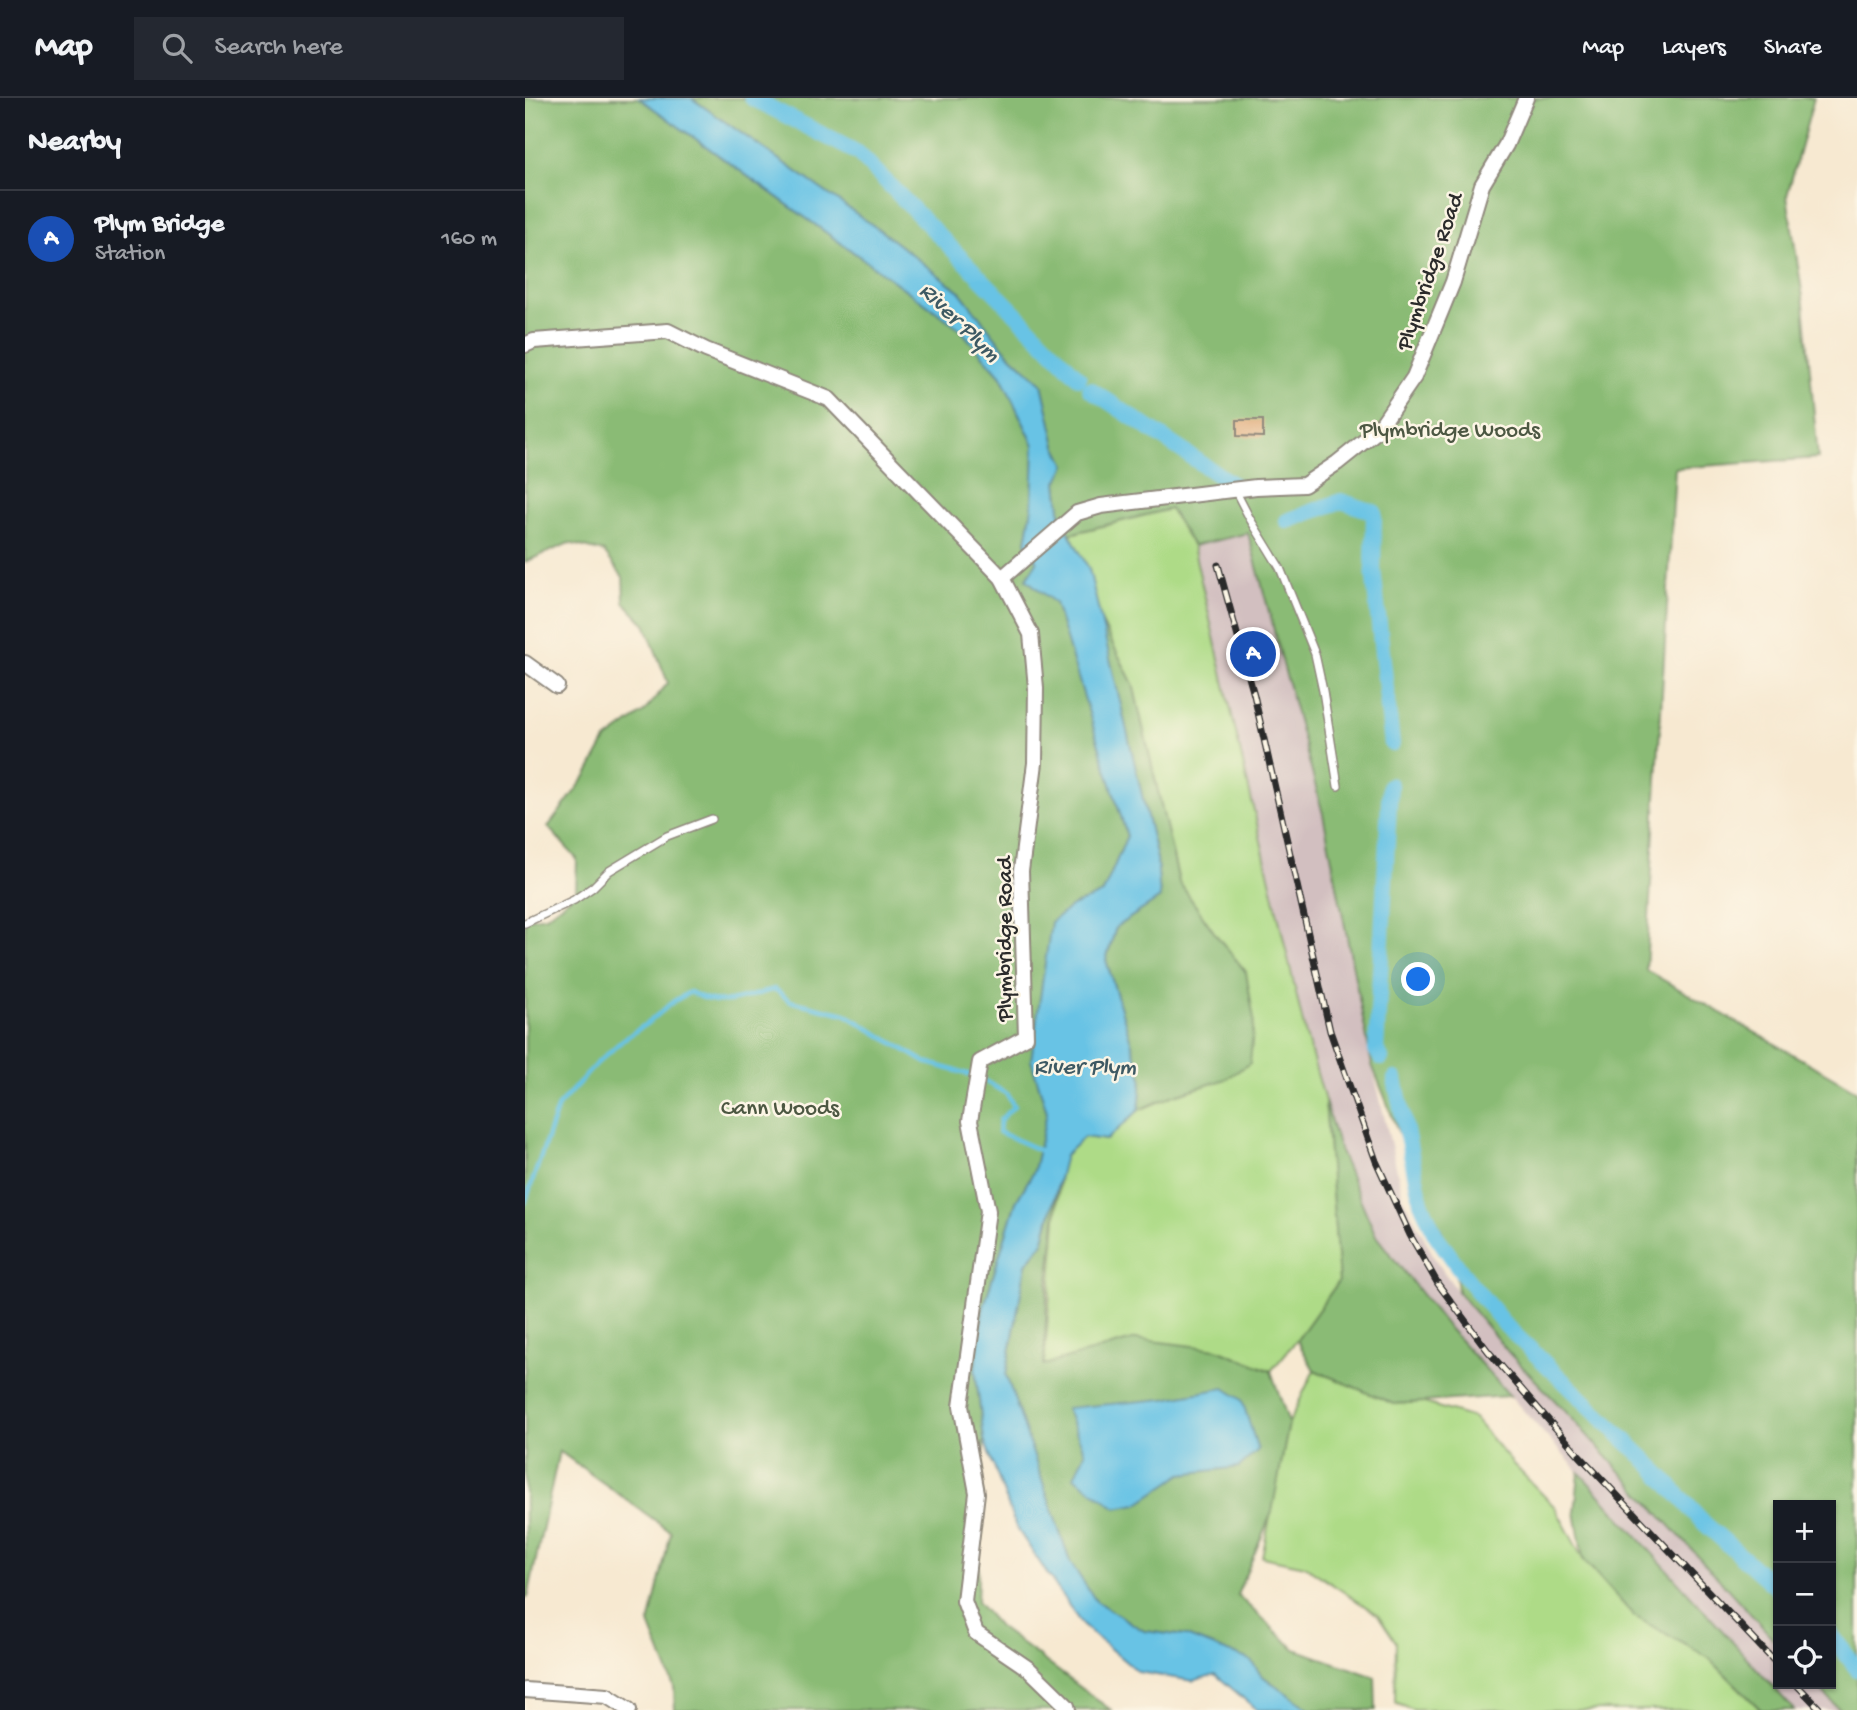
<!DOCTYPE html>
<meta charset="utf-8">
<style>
:root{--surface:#171b24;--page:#242831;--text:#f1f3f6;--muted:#9ea1a6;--line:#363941;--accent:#d1495b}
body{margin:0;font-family:"Gochi Hand",sans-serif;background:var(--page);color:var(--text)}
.controls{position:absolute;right:21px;bottom:21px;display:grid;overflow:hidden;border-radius:0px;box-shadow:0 2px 5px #0004}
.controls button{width:63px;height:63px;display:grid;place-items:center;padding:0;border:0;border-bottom:2px solid var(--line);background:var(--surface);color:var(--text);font:35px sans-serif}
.you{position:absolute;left:894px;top:882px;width:24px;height:24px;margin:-18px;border:5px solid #fff;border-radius:50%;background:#1a73e8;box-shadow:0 0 0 10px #1a73e833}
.badge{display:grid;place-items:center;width:46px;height:46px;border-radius:50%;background:var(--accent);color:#fff;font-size:23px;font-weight:700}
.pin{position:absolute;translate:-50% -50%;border:4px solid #fff;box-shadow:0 2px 7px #0006}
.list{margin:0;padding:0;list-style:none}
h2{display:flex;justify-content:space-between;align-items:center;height:91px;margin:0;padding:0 28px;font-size:30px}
h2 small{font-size:23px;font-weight:400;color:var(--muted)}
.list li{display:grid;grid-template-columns:46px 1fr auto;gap:21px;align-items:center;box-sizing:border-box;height:98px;padding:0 28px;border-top:2px solid var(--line)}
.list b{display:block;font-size:26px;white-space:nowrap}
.list p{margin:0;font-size:23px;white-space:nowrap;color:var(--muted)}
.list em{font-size:23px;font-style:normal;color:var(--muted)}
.icon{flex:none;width:38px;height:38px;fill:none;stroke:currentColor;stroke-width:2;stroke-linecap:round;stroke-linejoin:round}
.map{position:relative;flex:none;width:1332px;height:1612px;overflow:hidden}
header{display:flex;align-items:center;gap:42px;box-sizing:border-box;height:98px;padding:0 35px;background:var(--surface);border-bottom:2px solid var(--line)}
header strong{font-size:33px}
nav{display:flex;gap:38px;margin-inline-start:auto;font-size:24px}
.search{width:490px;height:63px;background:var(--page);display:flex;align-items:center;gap:18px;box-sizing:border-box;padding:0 24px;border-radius:0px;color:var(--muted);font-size:26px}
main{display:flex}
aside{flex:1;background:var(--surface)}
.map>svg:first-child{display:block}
.industrial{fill:#d2bfc0}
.green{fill:#aedb87;stroke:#6c8359;stroke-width:2}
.forest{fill:#8abb74;stroke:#5a7350;stroke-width:2}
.water{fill:#68c3e5;stroke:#4a7788;stroke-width:2}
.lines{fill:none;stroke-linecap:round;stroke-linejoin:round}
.stream{stroke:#68c3e5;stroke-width:4.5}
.canal{stroke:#68c3e5;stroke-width:16}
.building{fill:#d99961}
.lane-casing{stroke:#918a7e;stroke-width:10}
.street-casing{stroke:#918a7e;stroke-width:18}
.lane{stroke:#fff;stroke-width:7}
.street{stroke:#fff;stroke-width:14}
.rail-casing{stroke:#2b2b2b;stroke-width:7}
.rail{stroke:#fcf5e5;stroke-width:4.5;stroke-dasharray:13;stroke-linecap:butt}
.labels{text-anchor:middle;stroke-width:5;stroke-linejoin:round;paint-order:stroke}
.street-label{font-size:23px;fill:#2b2b2b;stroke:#fcf5e5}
.park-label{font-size:23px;fill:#4c5742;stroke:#fcf5e5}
.water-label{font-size:24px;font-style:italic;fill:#3d5963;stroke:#fcf5e5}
</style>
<header>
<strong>Map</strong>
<div class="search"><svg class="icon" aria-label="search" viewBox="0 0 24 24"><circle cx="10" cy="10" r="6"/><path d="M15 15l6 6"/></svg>Search here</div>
<nav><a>Map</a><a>Layers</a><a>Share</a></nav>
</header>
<main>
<aside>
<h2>Nearby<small></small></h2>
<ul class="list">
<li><span class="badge" style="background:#1a4fb4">A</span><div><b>Plym Bridge</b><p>Station</p></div><em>160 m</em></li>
</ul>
</aside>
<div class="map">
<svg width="1332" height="1612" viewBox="0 0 1332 1612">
<rect width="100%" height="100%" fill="#fcf5e5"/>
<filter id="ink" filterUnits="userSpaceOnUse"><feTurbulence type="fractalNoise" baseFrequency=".0143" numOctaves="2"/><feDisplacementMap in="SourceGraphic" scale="14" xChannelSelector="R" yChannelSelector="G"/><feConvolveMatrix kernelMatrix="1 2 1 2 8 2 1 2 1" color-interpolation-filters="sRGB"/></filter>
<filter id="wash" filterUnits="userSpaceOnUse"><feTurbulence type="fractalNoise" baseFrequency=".00686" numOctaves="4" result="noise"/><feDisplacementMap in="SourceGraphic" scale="28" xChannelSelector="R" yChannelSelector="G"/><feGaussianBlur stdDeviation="1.57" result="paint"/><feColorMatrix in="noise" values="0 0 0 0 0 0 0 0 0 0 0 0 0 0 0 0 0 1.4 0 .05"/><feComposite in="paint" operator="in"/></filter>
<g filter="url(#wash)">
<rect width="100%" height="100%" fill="#f7e9d1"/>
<path class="industrial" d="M723,435L798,716L847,967L879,1102L912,1164L933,1194L984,1255L1042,1315L1253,1546V1586H1290L1315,1612H1269L921,1227L851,1138L815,1054L780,934L668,448Z"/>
<g class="green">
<path d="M645,411L668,448L780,934L800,1003L814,1183L772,1242L746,1273L692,1251L519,1268L535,1073L540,1057L559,1039L581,1042L614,1012L647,998L721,874L691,837L654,784L608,586L576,523L564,471L545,436Z"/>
<path d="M789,1272L869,1306L896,1304L949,1320L988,1366L1030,1409L1058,1461L1109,1517L1184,1560L1236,1612H888L870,1605L871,1544L853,1517L780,1468L737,1459L764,1325Z"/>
</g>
<g class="forest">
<path d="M0,0H114L434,230L476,278L509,347L507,409L501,444L512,464L501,481L530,504L602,738L578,795L547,808L506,962L522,1014L514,1052L509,1073L491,1104L458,1211L450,1271L459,1341L452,1504L474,1529L586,1612H150L149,1589L124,1526L146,1434L34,1353L3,1499L0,1501V821L21,818L51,795L52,761L23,729L62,677L81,642L119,614L143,585L120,526L99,504L98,479L79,454L44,445L0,464Z"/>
<path d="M166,0H1289L1262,98L1279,206L1293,360L1150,370L1121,872L1332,993V1612H1315L1290,1586H1306V1407H1253V1546L1042,1315L984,1255L933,1194L929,1157L898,1096L847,967L798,716L723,435L668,448L645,411L545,436L536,420L532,384L540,367L531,348L517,286L482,254L434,193L356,133Z"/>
<path d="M576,523L608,586L654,784L691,837L721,874L729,922L725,965L701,981L647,998L614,1012L617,980L581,862L591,829L635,800L632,761Z"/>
<path d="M800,1003L815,1054L851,1138L921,1227L985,1298L869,1306L789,1272L772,1242L814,1183Z"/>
<path d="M533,1090L522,1198L519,1267L611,1241L692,1251L746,1273L764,1325L747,1414L712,1497L770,1551L850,1579L851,1612H785L736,1577L725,1562L661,1538L619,1533L571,1503L545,1464L481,1277L501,1166L518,1145Z"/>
<path d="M1054,1374L1269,1612H1236L1184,1560L1109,1518L1058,1461L1050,1414Z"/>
</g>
<g class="water">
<path d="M114,0H166L356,133L434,193L482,254L517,286L531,348L541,367L532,384L536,420L564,471L632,761L635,800L591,829L581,862L617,980L614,1012L581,1042L559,1039L540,1057L518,1145L501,1166L481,1277L545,1464L571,1503L619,1533L661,1538L725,1562L736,1577L785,1612H732L690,1576L668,1583L613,1574L557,1527L491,1429L459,1341L450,1271L458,1211L491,1104L509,1073L522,1014L506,962L526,824L547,808L578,795L602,738L530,505L501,481L512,464L501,444L507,409L509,347L476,278L434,230Z"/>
<path d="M699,1290L717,1302L733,1352L714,1369L657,1376L612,1406L591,1410L549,1379L560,1355L541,1310L639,1301Z"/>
</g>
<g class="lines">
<path class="stream" d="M0,1105L33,1008L71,966L99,941L124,924L149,903L165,894C198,912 216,900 250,891L265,903L320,916L400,964L453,979L482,996L489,1008L475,1022L474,1034L514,1052L518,1056"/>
<g class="canal">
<path d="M227,0L333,55L554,280"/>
<path d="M565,291L707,386"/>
<path d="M762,423L816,403L849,414L848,471L867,646"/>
<path d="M856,960L851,952L865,687"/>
<path d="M870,981L896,1104L910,1136L938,1176L981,1228L1126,1367L1179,1425L1253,1491"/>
<path d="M1306,1536L1332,1571"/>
</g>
</g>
<g id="blocks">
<path class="building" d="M712,322H738V339L712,338Z"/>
</g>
</g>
<g filter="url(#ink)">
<use href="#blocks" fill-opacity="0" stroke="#918a7e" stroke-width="2"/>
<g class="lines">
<g class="lane-casing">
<g id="lane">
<path d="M710,392L725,421L755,470L790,556L798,593L813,688"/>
<path d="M0,825L49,802L68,789L84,773L142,738L187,721"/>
</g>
</g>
<g class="street-casing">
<g id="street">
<path d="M0,247L9,243L143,233L181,252L304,301L477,480L506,536L511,590L510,665L496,773L501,939L455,964L445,1023L463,1113L436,1308L452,1395L439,1503L451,1535L504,1571L542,1608L543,1612"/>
<path d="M477,480L552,415L576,408L731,389L779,387L812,365L852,333L889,279L928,184L957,87L981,47L1001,0"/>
<path d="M0,565L32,588"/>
<path d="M0,1592L82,1598L104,1612"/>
</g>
</g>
<use href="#lane" class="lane"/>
<use href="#street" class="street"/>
<g class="rail-casing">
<g id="rail">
<path d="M693,467L729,597L805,933L851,1063L885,1137L913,1186L963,1253L1054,1357L1253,1567"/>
<path d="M1271,1586L1296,1612"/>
</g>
</g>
<use href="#rail" class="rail"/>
</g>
</g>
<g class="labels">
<g class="street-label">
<text transform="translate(903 173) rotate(-71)" y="8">Plymbridge Road</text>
<text transform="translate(478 841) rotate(-90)" y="8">Plymbridge Road</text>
</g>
<g class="park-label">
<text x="925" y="338">Plymbridge Woods</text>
<text x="255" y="1016">Cann Woods</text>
</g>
<g class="water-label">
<text transform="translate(436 223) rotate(44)" y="8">River Plym</text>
<text x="560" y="975">River Plym</text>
</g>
</g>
</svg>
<div class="controls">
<button>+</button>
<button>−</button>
<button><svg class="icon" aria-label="locate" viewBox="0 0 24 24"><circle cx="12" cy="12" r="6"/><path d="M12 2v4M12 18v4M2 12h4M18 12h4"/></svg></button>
</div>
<div class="you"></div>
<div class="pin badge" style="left:728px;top:556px;background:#1a4fb4">A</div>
</div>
</main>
